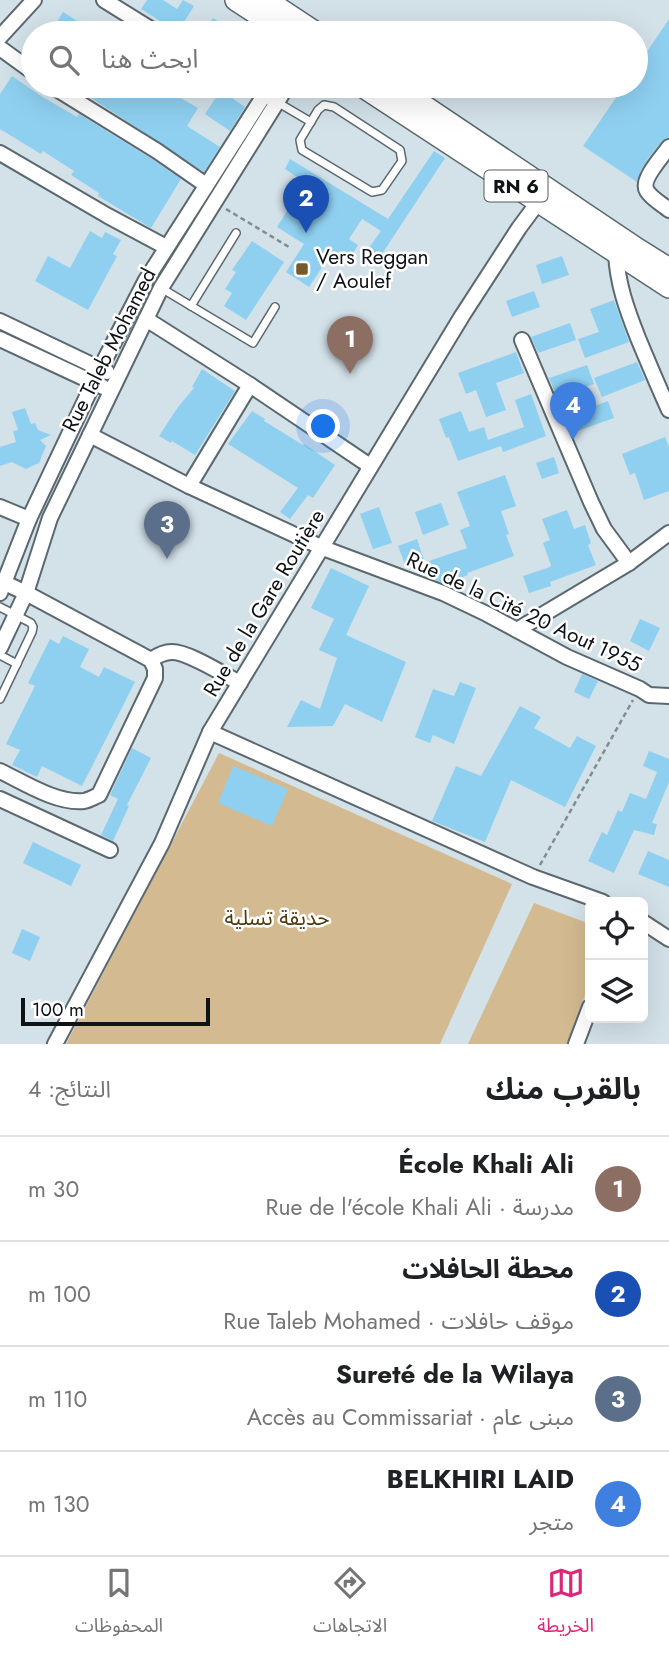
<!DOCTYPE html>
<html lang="ar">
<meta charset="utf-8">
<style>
:root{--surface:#fff;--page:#f2f2f2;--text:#202124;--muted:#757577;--line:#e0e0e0;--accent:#db2777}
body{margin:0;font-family:Jost,"Noto Sans Arabic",sans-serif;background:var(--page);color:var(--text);direction:rtl}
.controls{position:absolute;right:21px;bottom:21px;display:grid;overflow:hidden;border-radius:10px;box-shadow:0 7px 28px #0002}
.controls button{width:63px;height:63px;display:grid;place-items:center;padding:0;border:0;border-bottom:2px solid var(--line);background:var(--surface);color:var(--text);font:35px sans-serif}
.scale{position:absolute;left:21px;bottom:18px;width:189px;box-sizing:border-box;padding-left:7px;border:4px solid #0e1315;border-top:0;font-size:19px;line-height:24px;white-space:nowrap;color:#0e1315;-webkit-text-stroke:5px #fff;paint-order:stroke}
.you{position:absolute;left:324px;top:427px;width:24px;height:24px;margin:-18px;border:5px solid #fff;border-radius:50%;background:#1a73e8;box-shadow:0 0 0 10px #1a73e833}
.badge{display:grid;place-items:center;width:46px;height:46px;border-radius:50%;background:var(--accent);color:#fff;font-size:23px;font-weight:700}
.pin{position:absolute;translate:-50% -58px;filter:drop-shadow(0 2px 4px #0008)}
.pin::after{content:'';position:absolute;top:37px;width:24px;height:21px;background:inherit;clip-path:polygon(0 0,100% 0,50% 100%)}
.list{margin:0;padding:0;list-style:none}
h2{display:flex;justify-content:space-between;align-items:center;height:91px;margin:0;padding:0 28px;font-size:30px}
h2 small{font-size:23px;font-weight:400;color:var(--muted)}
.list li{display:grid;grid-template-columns:46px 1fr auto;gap:21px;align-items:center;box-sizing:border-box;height:105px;padding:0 28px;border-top:2px solid var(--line)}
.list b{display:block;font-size:26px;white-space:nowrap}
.list p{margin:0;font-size:23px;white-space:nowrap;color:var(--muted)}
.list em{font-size:23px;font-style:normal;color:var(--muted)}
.icon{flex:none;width:38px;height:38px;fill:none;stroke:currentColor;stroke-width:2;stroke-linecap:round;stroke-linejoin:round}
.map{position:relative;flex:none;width:669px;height:1044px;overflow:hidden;direction:ltr}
.search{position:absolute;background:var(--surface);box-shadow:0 7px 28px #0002;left:21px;right:21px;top:21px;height:77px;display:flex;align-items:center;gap:18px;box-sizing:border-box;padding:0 24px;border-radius:38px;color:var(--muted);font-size:26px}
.sheet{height:511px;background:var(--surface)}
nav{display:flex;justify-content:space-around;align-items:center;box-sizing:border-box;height:98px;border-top:2px solid var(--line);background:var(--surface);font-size:19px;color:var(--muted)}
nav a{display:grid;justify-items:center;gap:4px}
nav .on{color:var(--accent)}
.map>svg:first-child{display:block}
.green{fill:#d3ba91}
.building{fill:#8fd0f1}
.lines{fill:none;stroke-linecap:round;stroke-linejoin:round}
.lane-casing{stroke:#5b686e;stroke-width:10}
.street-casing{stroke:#5b686e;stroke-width:18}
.primary-casing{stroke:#5b686e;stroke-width:24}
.path{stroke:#828d92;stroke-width:2.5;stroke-dasharray:5 3.5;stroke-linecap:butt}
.lane{stroke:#fff;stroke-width:7}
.street{stroke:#fff;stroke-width:14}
.primary{stroke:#fff;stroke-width:21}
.poi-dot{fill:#745a2c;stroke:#fff;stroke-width:2.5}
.labels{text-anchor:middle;stroke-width:5;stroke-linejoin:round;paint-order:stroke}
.shield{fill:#fff;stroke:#565a5b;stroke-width:2}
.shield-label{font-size:19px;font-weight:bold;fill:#0e1315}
.poi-label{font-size:21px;fill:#0e1315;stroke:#fff;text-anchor:start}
.street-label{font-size:21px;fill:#0e1315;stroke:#fff}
.park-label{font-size:21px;fill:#513a0e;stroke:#fff}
</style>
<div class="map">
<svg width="669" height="1044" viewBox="0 0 669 1044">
<rect width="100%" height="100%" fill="#d3e1e9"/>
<g class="green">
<path d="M219,753L512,884L440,1044H66Z"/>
<path d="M534,903L590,924V982L567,1044H468Z"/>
</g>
<g class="building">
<path d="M147,0H163L177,9L183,0L194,6L177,33H167L165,28L167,25L141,9Z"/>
<path d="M63,12L96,33H50Z"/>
<path d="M213,18L236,33H203Z"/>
<path d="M669,19V138L662,141L649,157L641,170L637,182L583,146L624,86H636V68Z"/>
<path d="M12,76L41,96L77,117L79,114L152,159L181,179L151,228L98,196L99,193L71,175L74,171L43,151L41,154L0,129V94Z"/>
<path d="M73,86H160L198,108L187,126L220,147L204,172Z"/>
<path d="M221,90L245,107L230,131L205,114Z"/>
<path d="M434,151L445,158L380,257L368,249L381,231L362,219L349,239L358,245L348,261L333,251L309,287L286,272L304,244L277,227L287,211L306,223L324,195L285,169L290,159L388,219Z"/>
<path d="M90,231L102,238L105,232L121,240L113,254L117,256L88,310L35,281L48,256L70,268Z"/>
<path d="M252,241L284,262L246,320L224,306L232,293L225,289L236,272L232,270Z"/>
<path d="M562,256L569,275L542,284L536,265Z"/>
<path d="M534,291L540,307L512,317L506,301Z"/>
<path d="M614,300L629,342L585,358L578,339L599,332L590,309Z"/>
<path d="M570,323L576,340L538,353L531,337Z"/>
<path d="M516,352L524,373L496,383L506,410L486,417L476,390L466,394L458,373Z"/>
<path d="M637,362L645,380L602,397L594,378Z"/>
<path d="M587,365L594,384L557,397L549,378Z"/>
<path d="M202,369L235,391L195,455L172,441L171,443L159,436L178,407L194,388L192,387Z"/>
<path d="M531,394L546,436L503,452L501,446L458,461L449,437L446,438L439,419L461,411L469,432L484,427L488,440L524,427L515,400Z"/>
<path d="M608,401L614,418L572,433L566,416Z"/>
<path d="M25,408L31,424L35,423L38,430L51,435L40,440L46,446L39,463L26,469L12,462L0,466V447L16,442L13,431L18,430L12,412Z"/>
<path d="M252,411L265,419L264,421L303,445L304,444L335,465L313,498L308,495L290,519L280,512L298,488L228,444Z"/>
<path d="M665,437L669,447V491L644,500L635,473L630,475L622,454Z"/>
<path d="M554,457L559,473L542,479L536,463Z"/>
<path d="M505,475L516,506L501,511L509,534L506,535L514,556L467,573L468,575L445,584L436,580L429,561L467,548L460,530L470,526L457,492Z"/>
<path d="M441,503L449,525L423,535L415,512Z"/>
<path d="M379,507L392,543L373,549L360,514Z"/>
<path d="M567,510L574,529L585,525L591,543L588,545L596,565L550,582L551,586L529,593L523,576L550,567L551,565L543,543L550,540L542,519Z"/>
<path d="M417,539L424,560L406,567L398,546Z"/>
<path d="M331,568L369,586L346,635L406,662L382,722L345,704L333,726L287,727L301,700L320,709L337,658L319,650L334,619L311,608Z"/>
<path d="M640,619L660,628L649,651L630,641Z"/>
<path d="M63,636L89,649L80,667L99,677L104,667L135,682L82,786L42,766L37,777L12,765L20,750L6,744L35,686L28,683L50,639L59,644Z"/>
<path d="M582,674L598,681L589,699L574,692Z"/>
<path d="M460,682L476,688L454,744L433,735L430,743L415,737L433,689L454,696Z"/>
<path d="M520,706L541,717L534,728L570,748L577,736L596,746L565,807L511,780L485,842L432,821L456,766L481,776Z"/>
<path d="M132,748L151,758L127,805L129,806L113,841L101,835L118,799L110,795Z"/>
<path d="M649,751L669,759V782L652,823L657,824L654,835L634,830L614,873L588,861L602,832L607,835L618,810L622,812L630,793L646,799L657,772L643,766Z"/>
<path d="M233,766L288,789L272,826L218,803Z"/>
<path d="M33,842L81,865L71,886L23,863Z"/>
<path d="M648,851L669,860V887L638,874Z"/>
<path d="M22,929L40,937L30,961L12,953Z"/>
</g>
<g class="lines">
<g class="lane-casing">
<g id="lane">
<path d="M277,102L311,122"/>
<path d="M324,105L334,107L400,150L402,161L382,190L372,192L302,150L300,140L318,110Z"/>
<path d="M161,288L253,343L275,307"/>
<path d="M191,306L236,233"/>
<path d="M0,607L31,623L33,627L32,632L0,699"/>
<path d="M0,655L17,664"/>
</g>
</g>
<g class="street-casing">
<g id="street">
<path d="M104,0L157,33"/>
<path d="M0,37L34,0"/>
<path d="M0,48L33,72"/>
<path d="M52,86L157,151L206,185"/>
<path d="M250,86L273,99"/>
<path d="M669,147C662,157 640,180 647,191C652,199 662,204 669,210"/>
<path d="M0,153L108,216L166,247"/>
<path d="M616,252C617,283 627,310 638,338C648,362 658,386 669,410"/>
<path d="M146,319L250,385L370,466"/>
<path d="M0,321L107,372"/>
<path d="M0,339L103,387"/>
<path d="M522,340L591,502L604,529L629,563"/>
<path d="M90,435L189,486L323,548L443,593L487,614L567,657L640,689L649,695L669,696"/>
<path d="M189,486L250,385"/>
<path d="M0,507L29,519"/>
<path d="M0,593L29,519L100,369L146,280L270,86"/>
<path d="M517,630L629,563L669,533"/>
<path d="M0,648L26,593L50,518L161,288L287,86"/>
<path d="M151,660C158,655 164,652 172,652C189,652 224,675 240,683"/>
<path d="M210,732L533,877L603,902"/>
<path d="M0,771C23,782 57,804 84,801C89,800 94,797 99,795L155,678V669L151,660L26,593L5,583"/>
<path d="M0,799L110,850"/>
<path d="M643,922L669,939"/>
<path d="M55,1044L162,843L210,732L462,316L519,228L539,201"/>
<path d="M576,1044L590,1007"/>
</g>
</g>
<g class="primary-casing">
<g id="primary">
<path d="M236,0L287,33"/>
<path d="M266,0L316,33"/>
<path d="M362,86L669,287"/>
<path d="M394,86L637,249L669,269"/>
</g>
</g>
<g class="path">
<path d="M226,209L289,247"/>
<path d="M540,865L633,700"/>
</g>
<use href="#lane" class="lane"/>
<use href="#street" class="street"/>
<use href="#primary" class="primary"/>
</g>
<rect class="poi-dot" x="295" y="262" width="14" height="14" rx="3.5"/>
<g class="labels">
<rect class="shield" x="484.5" y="170.5" width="63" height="31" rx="5"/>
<g class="shield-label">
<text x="516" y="193">RN 6</text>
</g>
<g class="poi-label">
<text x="316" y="264">Vers Reggan<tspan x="316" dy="24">/ Aoulef</tspan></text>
</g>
<g class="street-label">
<text transform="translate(109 350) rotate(-63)" y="7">Rue Taleb Mohamed</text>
<text transform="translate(264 603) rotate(-59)" y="7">Rue de la Gare Routière</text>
<text transform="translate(524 612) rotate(25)" y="7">Rue de la Cité 20 Aout 1955</text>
</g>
<g class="park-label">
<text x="277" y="925">حديقة تسلية</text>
</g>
</g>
</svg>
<div class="controls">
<button><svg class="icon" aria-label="locate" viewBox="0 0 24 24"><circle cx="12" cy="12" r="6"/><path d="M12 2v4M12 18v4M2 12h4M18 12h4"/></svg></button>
<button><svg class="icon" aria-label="layers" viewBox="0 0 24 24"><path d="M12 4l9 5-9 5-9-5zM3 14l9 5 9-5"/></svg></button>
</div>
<div class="scale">100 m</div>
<div class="you"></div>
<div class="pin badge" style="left:350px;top:374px;background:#8d6e63">1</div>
<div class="pin badge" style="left:306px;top:233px;background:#1a4fb4">2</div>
<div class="pin badge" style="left:167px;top:559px;background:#5c6f8a">3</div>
<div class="pin badge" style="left:573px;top:440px;background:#3f7fe0">4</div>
<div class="search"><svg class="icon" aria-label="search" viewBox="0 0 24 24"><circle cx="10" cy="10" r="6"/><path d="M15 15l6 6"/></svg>ابحث هنا</div>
</div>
<section class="sheet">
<h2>بالقرب منك<small>النتائج: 4</small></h2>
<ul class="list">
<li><span class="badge" style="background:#8d6e63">1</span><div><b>École Khali Ali</b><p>مدرسة · Rue de l'école Khali Ali</p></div><em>30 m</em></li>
<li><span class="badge" style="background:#1a4fb4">2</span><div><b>محطة الحافلات</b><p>موقف حافلات · Rue Taleb Mohamed</p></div><em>100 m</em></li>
<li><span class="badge" style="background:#5c6f8a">3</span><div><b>Sureté de la Wilaya</b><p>مبنى عام · Accès au Commissariat</p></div><em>110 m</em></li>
<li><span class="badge" style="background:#3f7fe0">4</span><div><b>BELKHIRI LAID</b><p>متجر</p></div><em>130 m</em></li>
</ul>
</section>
<nav>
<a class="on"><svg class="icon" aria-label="map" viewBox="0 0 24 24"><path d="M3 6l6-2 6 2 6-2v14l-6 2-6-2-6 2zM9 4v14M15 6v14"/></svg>الخريطة</a>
<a><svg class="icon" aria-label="directions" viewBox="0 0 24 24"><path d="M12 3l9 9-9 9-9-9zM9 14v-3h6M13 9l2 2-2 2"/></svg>الاتجاهات</a>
<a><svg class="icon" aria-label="saved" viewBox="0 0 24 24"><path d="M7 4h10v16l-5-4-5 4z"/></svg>المحفوظات</a>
</nav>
